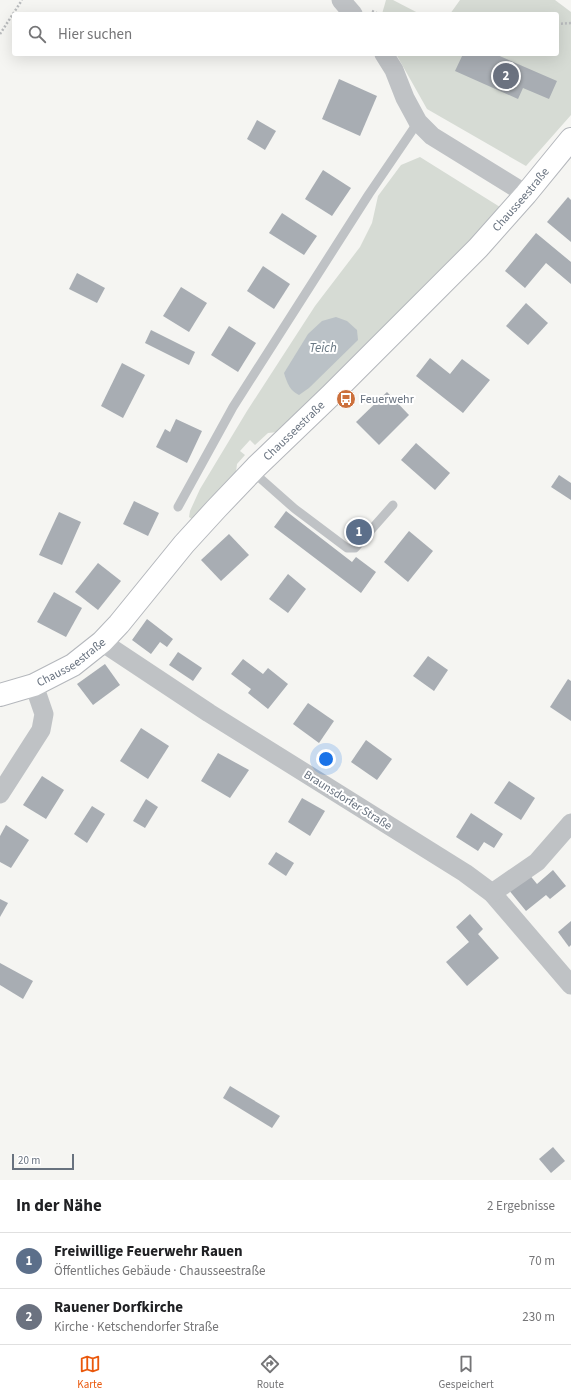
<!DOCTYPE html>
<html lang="de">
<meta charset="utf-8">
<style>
:root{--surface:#fff;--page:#f6f6f6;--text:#202124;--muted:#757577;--line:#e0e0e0;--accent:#ea580c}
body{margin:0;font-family:"Source Sans 3",sans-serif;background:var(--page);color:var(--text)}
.scale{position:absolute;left:12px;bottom:10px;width:62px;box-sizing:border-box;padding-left:4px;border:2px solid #68727f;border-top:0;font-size:11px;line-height:14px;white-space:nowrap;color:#68727f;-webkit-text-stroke:3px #fff;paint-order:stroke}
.you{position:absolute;left:326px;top:759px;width:14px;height:14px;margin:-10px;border:3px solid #fff;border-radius:50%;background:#1a73e8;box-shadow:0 0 0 6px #1a73e833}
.badge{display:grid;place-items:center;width:26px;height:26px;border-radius:50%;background:var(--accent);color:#fff;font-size:13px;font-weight:700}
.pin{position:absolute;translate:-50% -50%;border:2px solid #fff;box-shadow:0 1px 4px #0006}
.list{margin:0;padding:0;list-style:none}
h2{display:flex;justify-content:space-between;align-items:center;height:52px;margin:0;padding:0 16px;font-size:17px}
h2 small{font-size:13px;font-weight:400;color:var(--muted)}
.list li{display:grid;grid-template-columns:26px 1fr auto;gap:12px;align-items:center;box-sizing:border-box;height:56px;padding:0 16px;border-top:1px solid var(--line)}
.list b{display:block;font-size:15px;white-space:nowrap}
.list p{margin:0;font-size:13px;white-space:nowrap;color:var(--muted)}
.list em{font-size:13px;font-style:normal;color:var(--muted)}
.icon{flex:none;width:22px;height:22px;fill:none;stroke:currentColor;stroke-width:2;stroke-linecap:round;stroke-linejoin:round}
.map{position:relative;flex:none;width:571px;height:1180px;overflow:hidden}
.search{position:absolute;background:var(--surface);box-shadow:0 4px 16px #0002;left:12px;right:12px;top:12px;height:44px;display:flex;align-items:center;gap:10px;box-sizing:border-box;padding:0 14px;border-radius:4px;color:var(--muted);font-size:15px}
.sheet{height:164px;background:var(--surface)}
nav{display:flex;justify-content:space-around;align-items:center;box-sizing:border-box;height:56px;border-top:1px solid var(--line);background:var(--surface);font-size:11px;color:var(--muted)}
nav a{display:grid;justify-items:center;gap:2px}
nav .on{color:var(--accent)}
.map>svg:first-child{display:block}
.green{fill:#d6dbd4}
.water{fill:#bac1c6}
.building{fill:#a8adb3}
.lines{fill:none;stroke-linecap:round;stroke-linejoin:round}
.secondary-casing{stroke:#b4b7bc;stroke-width:24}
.path{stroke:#b9bbbd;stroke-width:2.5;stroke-dasharray:2 2;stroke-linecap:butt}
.lane{stroke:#bfc2c5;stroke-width:9}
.street{stroke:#bfc2c5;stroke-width:19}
.secondary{stroke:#fff;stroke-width:22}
.labels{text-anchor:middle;stroke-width:4;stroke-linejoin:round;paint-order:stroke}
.street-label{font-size:12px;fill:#68727f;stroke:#fff}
.poi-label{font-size:12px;fill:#68727f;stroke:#fff;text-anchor:start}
.water-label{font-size:13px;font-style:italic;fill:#697883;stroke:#fff}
</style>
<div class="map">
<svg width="571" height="1180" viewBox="0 0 571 1180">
<rect width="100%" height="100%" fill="#f5f5f2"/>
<g class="green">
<path d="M386,0H393L420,14H382Z"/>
<path d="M460,0H555L571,12V115L526,166L427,109L396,54H557V14H450Z"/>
<path d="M420,157L500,207C431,286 353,358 278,432L268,433L255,445L250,440L240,451L245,455L237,464L236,472L195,518L192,519L189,517L190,511L200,489L247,411L315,306L360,247L372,223L378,196L401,165Z"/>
</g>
<path class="water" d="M336,317L347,321L357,330L358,340L309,388L299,395C290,391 287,383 284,373L308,334L322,321Z"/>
<g class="building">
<path d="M463,54H495L557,81L549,99L523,88L518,99L455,71Z"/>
<path d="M339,79L377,96L360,136L322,119Z"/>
<path d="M257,120L276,131L265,150L247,139Z"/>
<path d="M323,170L351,188L332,216L305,199Z"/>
<path d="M568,197L571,200V242L547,222Z"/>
<path d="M282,213L317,236L304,255L269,233Z"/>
<path d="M536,233L571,262V284L546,263L525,288L505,271Z"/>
<path d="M263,266L290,284L274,309L247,291Z"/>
<path d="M77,273L105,288L97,303L69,289Z"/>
<path d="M181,287L207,303L189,332L163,316Z"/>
<path d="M526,303L548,323L528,345L506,326Z"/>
<path d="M229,326L256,343L238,372L211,355Z"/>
<path d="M151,330L195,352L189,365L145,343Z"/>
<path d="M430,358L450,374L462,359L490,380L463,413L416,376Z"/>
<path d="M122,363L145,375L123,418L101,406Z"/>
<path d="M387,392L409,415L379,445L356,422Z"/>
<path d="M176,419L202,431L187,463L156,447L165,429L170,432Z"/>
<path d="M416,443L450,473L435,490L401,460Z"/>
<path d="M559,475L571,483V500L551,487Z"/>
<path d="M134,501L159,513L148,536L123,524Z"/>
<path d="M286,511L352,562L356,557L376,572L361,593L274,527Z"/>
<path d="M59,512L81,522L62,565L39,555Z"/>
<path d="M409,531L433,551L408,582L384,562Z"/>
<path d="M229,534L249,555L221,581L201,560Z"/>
<path d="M98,563L121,581L98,610L75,592Z"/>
<path d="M288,574L306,589L288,613L269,599Z"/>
<path d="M54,592L82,608L66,637L37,622Z"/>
<path d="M147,619L173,639L167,647L160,642L151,654L132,640Z"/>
<path d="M178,652L202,668L193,681L169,665Z"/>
<path d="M428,656L448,670L434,691L413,676Z"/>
<path d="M243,659L263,674L268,668L288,684L268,709L248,693L251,689L231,674Z"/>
<path d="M105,664L120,685L93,705L77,684Z"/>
<path d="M568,679L571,681V721L550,707Z"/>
<path d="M308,703L334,721L319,743L293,724Z"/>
<path d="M141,728L169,746L148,779L120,761Z"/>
<path d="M366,740L392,759L377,780L351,762Z"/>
<path d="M218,753L249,770L230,798L201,781Z"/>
<path d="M42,776L64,790L46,819L23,805Z"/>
<path d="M509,781L535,798L521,820L494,803Z"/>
<path d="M302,798L325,811L310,836L288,822Z"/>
<path d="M146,799L158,807L145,828L133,821Z"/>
<path d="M92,806L105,814L87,843L74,834Z"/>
<path d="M471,813L503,834L494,848L484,842L478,851L456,837Z"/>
<path d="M6,825L29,840L11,868L0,862V836Z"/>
<path d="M276,852L294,863L286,876L268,864Z"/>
<path d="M553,870L566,886L550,899L546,895L526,911L508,889L528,873L537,884Z"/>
<path d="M0,899L8,903L0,917Z"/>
<path d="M470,914L483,929L478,934L499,958L467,986L446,962L469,942L456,927Z"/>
<path d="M571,921V945L569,947L558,932Z"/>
<path d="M0,963L33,981L23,999L0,985Z"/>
<path d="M230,1086L280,1116L272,1128L223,1098Z"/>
<path d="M553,1147L565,1161L551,1173L539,1159Z"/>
</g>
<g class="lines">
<g class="secondary-casing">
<g id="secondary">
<path id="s1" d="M0,695L34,685L73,665L102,642L119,624L184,544L216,509L256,467L331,395L478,248L526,194L571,139"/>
</g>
</g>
<g class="path">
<path d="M372,11L379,14"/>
<path d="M557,24L571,23"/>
<path d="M0,34L22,0"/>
</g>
<g class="lane">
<path d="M252,471L295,509L347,548H355L393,505"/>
<path d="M178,507L233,407L369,194L418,122"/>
</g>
<g class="street">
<path d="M341,0L353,14"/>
<path d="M384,54L394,70L405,98L418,122L432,136L526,194"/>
<path d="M102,642L209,713L465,873L492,893L571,985"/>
<path d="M0,794L41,730L44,714L34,685"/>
<path d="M492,893L537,862L571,823"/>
</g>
<use href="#secondary" class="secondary"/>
</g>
<defs>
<g id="bus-disc" transform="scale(1)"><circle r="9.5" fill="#cc703c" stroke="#fff"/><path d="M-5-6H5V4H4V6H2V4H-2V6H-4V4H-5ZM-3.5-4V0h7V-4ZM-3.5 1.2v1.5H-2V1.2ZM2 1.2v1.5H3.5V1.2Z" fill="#fff"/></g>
</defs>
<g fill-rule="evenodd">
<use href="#bus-disc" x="346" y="399"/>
</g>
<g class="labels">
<g class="street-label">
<text dy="4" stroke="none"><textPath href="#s1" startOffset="726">Chausseestraße</textPath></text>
<text dy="4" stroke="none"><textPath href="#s1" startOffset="402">Chausseestraße</textPath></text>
<text dy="4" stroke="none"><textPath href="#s1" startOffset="79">Chausseestraße</textPath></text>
<text transform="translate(348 800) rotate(32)" y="4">Braunsdorfer Straße</text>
</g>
<g class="poi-label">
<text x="360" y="403">Feuerwehr</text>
</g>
<g class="water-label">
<text x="323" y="352">Teich</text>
</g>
</g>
</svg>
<div class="scale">20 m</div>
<div class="you"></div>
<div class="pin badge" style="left:359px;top:532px;background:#5c6f8a">1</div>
<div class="pin badge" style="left:506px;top:76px;background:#6b7280">2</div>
<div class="search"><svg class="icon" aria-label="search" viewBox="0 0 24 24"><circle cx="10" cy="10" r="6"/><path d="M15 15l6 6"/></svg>Hier suchen</div>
</div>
<section class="sheet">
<h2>In der Nähe<small>2 Ergebnisse</small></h2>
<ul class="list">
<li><span class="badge" style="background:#5c6f8a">1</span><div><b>Freiwillige Feuerwehr Rauen</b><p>Öffentliches Gebäude · Chausseestraße</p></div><em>70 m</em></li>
<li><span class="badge" style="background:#6b7280">2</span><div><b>Rauener Dorfkirche</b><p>Kirche · Ketschendorfer Straße</p></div><em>230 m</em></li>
</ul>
</section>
<nav>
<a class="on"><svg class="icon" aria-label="map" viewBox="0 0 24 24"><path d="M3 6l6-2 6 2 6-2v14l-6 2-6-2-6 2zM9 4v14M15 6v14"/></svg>Karte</a>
<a><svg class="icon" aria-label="directions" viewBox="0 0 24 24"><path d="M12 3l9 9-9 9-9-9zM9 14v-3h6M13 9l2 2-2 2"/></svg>Route</a>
<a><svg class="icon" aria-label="saved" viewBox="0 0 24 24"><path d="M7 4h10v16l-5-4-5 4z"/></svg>Gespeichert</a>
</nav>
